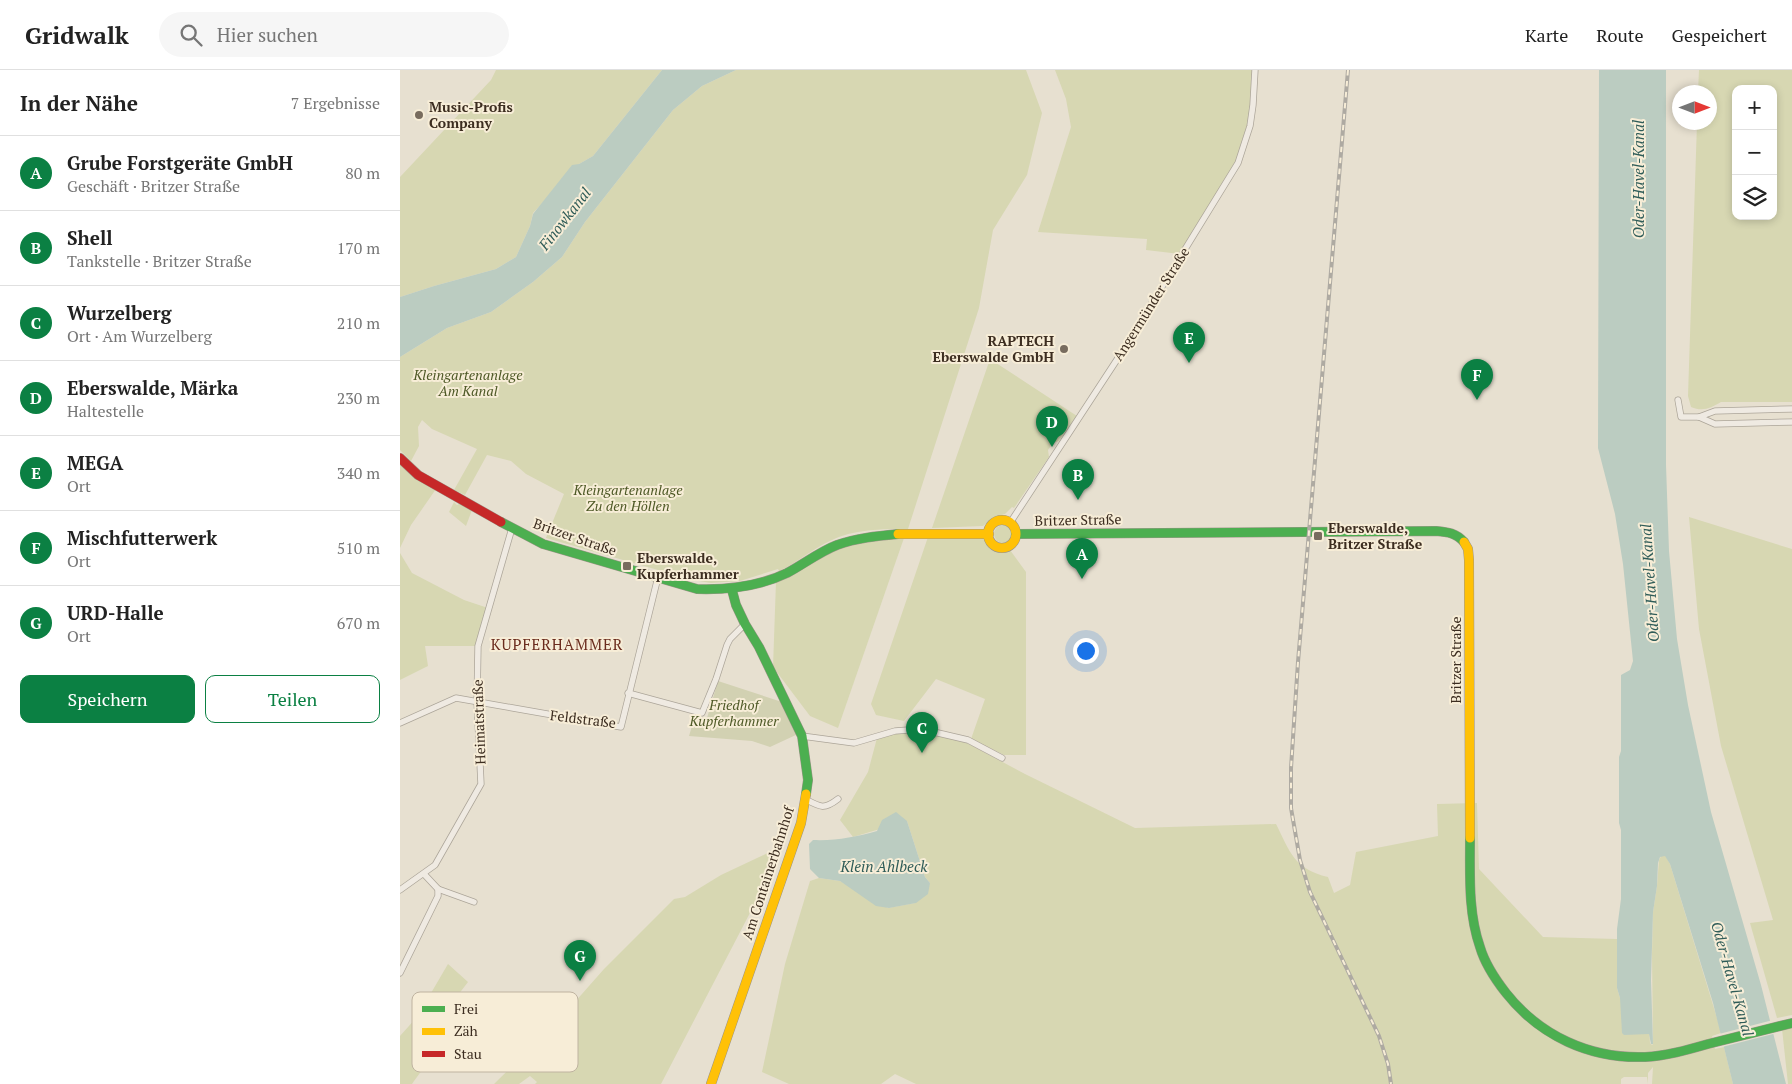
<!DOCTYPE html>
<html lang="de">
<meta charset="utf-8">
<style>
:root{--surface:#fff;--page:#f6f6f6;--text:#222;--muted:#767676;--line:#e0e0e0;--accent:#0b8043}
body{margin:0;font-family:"PT Serif",serif;background:var(--page);color:var(--text)}
.controls{position:absolute;right:15px;top:15px;display:grid;overflow:hidden;border-radius:10px;box-shadow:0 2px 8px #0003}
.controls button{width:45px;height:45px;display:grid;place-items:center;padding:0;border:0;border-bottom:1px solid var(--line);background:var(--surface);color:var(--text);font:25px sans-serif}
.compass{position:absolute;left:1272px;top:15px;width:45px;height:45px;border-radius:50%;background:var(--surface);box-shadow:0 2px 8px #0003;rotate:90deg}
.you{position:absolute;left:685px;top:580px;width:18px;height:18px;margin:-12px;border:4px solid #fff;border-radius:50%;background:#1a73e8;box-shadow:0 0 0 8px #1a73e833}
.badge{display:grid;place-items:center;width:32px;height:32px;border-radius:50%;background:var(--accent);color:#fff;font-size:16px;font-weight:700}
.pin{position:absolute;translate:-50% -41px;filter:drop-shadow(0 1px 2px #0008)}
.pin::after{content:'';position:absolute;top:26px;width:18px;height:15px;background:inherit;clip-path:polygon(0 0,100% 0,50% 100%)}
.list{margin:0;padding:0;list-style:none}
h2{display:flex;justify-content:space-between;align-items:center;height:65px;margin:0;padding:0 20px;font-size:21px}
h2 small{font-size:16px;font-weight:400;color:var(--muted)}
.list li{display:grid;grid-template-columns:32px 1fr auto;gap:15px;align-items:center;box-sizing:border-box;height:75px;padding:0 20px;border-top:1px solid var(--line)}
.list b{display:block;font-size:19px;white-space:nowrap}
.list p{margin:0;font-size:16px;white-space:nowrap;color:var(--muted)}
.list em{font-size:16px;font-style:normal;color:var(--muted)}
.actions{display:flex;gap:10px;padding:15px 20px}
.actions a{flex:1;padding:11px 0;border:1px solid var(--accent);border-radius:10px;text-align:center;font-size:18px;color:var(--accent)}
.actions .main{background:var(--accent);color:#fff}
.icon{flex:none;width:28px;height:28px;fill:none;stroke:currentColor;stroke-width:2;stroke-linecap:round;stroke-linejoin:round}
.map{position:relative;flex:none;width:1392px;height:1014px;overflow:hidden}
header{display:flex;align-items:center;gap:30px;box-sizing:border-box;height:70px;padding:0 25px;background:var(--surface);border-bottom:1px solid var(--line)}
header strong{font-size:24px}
nav{display:flex;gap:28px;margin-inline-start:auto;font-size:18px}
.search{width:350px;height:45px;background:var(--page);display:flex;align-items:center;gap:12px;box-sizing:border-box;padding:0 18px;border-radius:28px;color:var(--muted);font-size:19px}
main{display:flex}
aside{flex:1;background:var(--surface)}
.map>svg:first-child{display:block}
.green{fill:#d7d7b2;fill-rule:evenodd}
.cemetery{fill:#d2d1b2}
.water{fill:#bbccc1}
.pier{fill:#e7e0d0}
.lines{fill:none;stroke-linecap:round;stroke-linejoin:round}
.street-casing{stroke:#aca599;stroke-width:7}
.fast-casing{stroke:#9c9488;stroke-width:10}
.slow-casing{stroke:#9c9488;stroke-width:10}
.jam-casing{stroke:#9c9488;stroke-width:10}
.street{stroke:#efeae2;stroke-width:5.5}
.fast{stroke:#4caf50;stroke-width:9}
.slow{stroke:#ffc107;stroke-width:9}
.jam{stroke:#c62828;stroke-width:9}
.rail-casing{stroke:#aeaaa2;stroke-width:4}
.rail{stroke:#f7edd7;stroke-width:2;stroke-dasharray:5.5;stroke-linecap:butt}
.poi-dot{fill:#786c5e;stroke:#f7edd7;stroke-width:2}
.labels{text-anchor:middle;stroke-width:4;stroke-linejoin:round;paint-order:stroke}
.poi-label{font-size:14px;font-weight:bold;fill:#3c2d20;stroke:#f7edd7;text-anchor:start}
.street-label{font-size:14px;fill:#3c2d20;stroke:#f7edd7}
.park-label{font-size:14px;font-style:italic;fill:#4e5926;stroke:#f7edd7}
.water-label{font-size:15px;font-style:italic;fill:#2f5c58;stroke:#f7edd7}
.neighbourhood-label{font-size:15px;letter-spacing:1px;fill:#6a2c1e;stroke:#f7edd7}
.key{fill:#f7edd7;stroke:#bfb3a0;stroke-width:1}
.key-label{font-size:14px;fill:#3c2d20}
</style>
<header>
<strong>Gridwalk</strong>
<div class="search"><svg class="icon" aria-label="search" viewBox="0 0 24 24"><circle cx="10" cy="10" r="6"/><path d="M15 15l6 6"/></svg>Hier suchen</div>
<nav><a>Karte</a><a>Route</a><a>Gespeichert</a></nav>
</header>
<main>
<aside>
<h2>In der Nähe<small>7 Ergebnisse</small></h2>
<ul class="list">
<li><span class="badge">A</span><div><b>Grube Forstgeräte GmbH</b><p>Geschäft · Britzer Straße</p></div><em>80 m</em></li>
<li><span class="badge">B</span><div><b>Shell</b><p>Tankstelle · Britzer Straße</p></div><em>170 m</em></li>
<li><span class="badge">C</span><div><b>Wurzelberg</b><p>Ort · Am Wurzelberg</p></div><em>210 m</em></li>
<li><span class="badge">D</span><div><b>Eberswalde, Märka</b><p>Haltestelle</p></div><em>230 m</em></li>
<li><span class="badge">E</span><div><b>MEGA</b><p>Ort</p></div><em>340 m</em></li>
<li><span class="badge">F</span><div><b>Mischfutterwerk</b><p>Ort</p></div><em>510 m</em></li>
<li><span class="badge">G</span><div><b>URD-Halle</b><p>Ort</p></div><em>670 m</em></li>
</ul>
<div class="actions"><a class="main">Speichern</a><a>Teilen</a></div>
</aside>
<div class="map">
<svg width="1392" height="1014" viewBox="0 0 1392 1014">
<rect width="100%" height="100%" fill="#e7e0d0"/>
<g class="green">
<path d="M96,0H262L193,86L179,94L133,143L130,156L116,187L96,199L34,216L0,227V107L91,10Z"/>
<path d="M336,0H626L642,43L627,105L593,160L579,238L508,459C482,459 453,459 430,471C412,479 397,493 379,501L378,499L340,511L311,513L293,510L146,468L164,424L126,404L111,391L87,385L65,425L54,420L77,379L32,359L22,350L18,357L19,376L11,391L0,380V287L47,258L91,242L133,212L162,187L185,152L273,40L302,16Z"/>
<path d="M655,0H855L853,35L838,93L780,184L746,180L747,169L638,162L671,57L666,29Z"/>
<path d="M1299,0H1392V332H1321C1311,338 1303,342 1291,337L1288,326L1297,53L1310,52V22H1298ZM1336,19H1373V146H1336Z"/>
<path d="M590,289L677,346L659,371L653,373L648,380L649,387L614,438L612,437L605,444L594,447L583,456L532,458Z"/>
<path d="M0,394L16,408L36,419L11,455L0,478Z"/>
<path d="M54,432L57,435L61,433L72,440L66,456L49,442Z"/>
<path d="M1289,447L1392,479V945L1377,948L1350,853L1373,850L1321,676L1299,559Z"/>
<circle cx="603" cy="464" r="9"/>
<path d="M528,467L583,469L597,479L610,480L626,502V685H604L571,669L585,629L536,609L504,651L476,645L471,634Z"/>
<path d="M504,468L438,658L410,646L373,597L376,511L435,479L468,469Z"/>
<path d="M0,483L12,503L64,530L88,538L78,576H25L28,596L0,610Z"/>
<path d="M520,662L544,666L567,673L625,704L735,758L876,754C890,782 894,799 928,807L934,823L950,815L956,782L1038,766L1037,734L1077,733L1079,799L1143,867L1217,869V918L1220,928L1249,959L1250,973L1252,975L1253,974L1252,884L1253,842L1257,816L1259,790L1261,786H1266L1270,794L1317,948L1321,963L1312,966L1315,979L1324,977L1333,1014H1252L1253,997L1248,1003V1014L1247,1007H1224L1221,1009V1014H516L495,1004L481,1014H389L362,1002L385,894L410,811L419,808L440,811L488,838L515,833L530,813L525,807L507,751L453,767L440,750L468,702L477,668L496,663Z"/>
<path d="M374,780L378,789L261,1014H135L137,1012L130,1006L119,1014H94L159,950L204,899L274,829L285,827L321,805Z"/>
<path d="M48,894L68,912L48,938L59,950L14,1011L12,1014H0V966L17,947Z"/>
<path d="M1392,956V1014H1388L1382,959Z"/>
</g>
<path class="cemetery" d="M318,611L382,632L398,664L370,677L352,671L289,666L295,646L307,648Z"/>
<g class="water">
<path d="M262,0H336L302,16L273,40L185,152L162,187L133,212L91,242L47,258L0,287V227L34,216L96,199L116,187L130,156L133,144L172,95L179,94L193,86Z"/>
<path d="M1199,0H1266V395L1269,481L1277,569L1288,635L1311,742L1361,915L1386,1014H1333L1313,933L1270,794L1265,786L1260,787L1258,793L1257,816L1253,842L1251,910L1253,974H1251L1249,964L1224,965L1222,963L1220,928L1217,918V859L1221,829V760L1219,753V687L1221,681V605L1230,600L1233,591L1223,494L1215,444L1198,378Z"/>
<path d="M496,742L507,751L525,807L530,813L528,824L516,833L489,838L476,836L440,811L419,808L410,799L409,774L413,770C435,771 456,767 477,761L482,750Z"/>
</g>
<path class="pier" d="M1373,950L1377,963L1322,977L1319,964Z"/>
<g class="lines">
<g class="street-casing">
<g id="street">
<path d="M1278,330L1281,347H1299L1315,354L1392,352"/>
<path d="M1299,347L1315,341L1392,339"/>
<path d="M610,453L720,285L838,93L850,56L853,35L855,0"/>
<path d="M228,623L302,643L316,609L327,575L330,569L345,554"/>
<path d="M0,653L56,628L221,657L258,507"/>
<path d="M402,666L454,673L495,661L521,659L568,670L602,688"/>
<path d="M405,729C420,737 424,740 438,729"/>
<path d="M38,819L74,832"/>
<path d="M0,820L35,795L81,714L77,632L78,576L112,458"/>
<path d="M0,903L38,826V819L24,804"/>
</g>
</g>
<g class="fast-casing">
<g id="fast">
<path d="M101,452L143,474L297,519C328,520 358,517 387,503C404,494 419,482 437,475C457,468 477,466 498,464"/>
<path d="M616,464L1036,461C1048,462 1056,463 1064,472"/>
<path d="M332,520L336,535L345,554L359,577L402,666L408,710L406,724"/>
<path d="M1070,768C1070,805 1068,843 1080,877C1085,894 1095,909 1106,923C1140,966 1190,989 1245,987C1266,986 1287,980 1308,974C1336,967 1364,960 1392,953"/>
</g>
</g>
<g class="slow-casing">
<g id="slow">
<circle cx="602" cy="464" r="14"/>
<path d="M498,464H589"/>
<path d="M1064,472L1068,479L1069,490L1070,768"/>
<path d="M311,1014L401,753L406,724"/>
</g>
</g>
<g class="jam-casing">
<path id="jam" d="M0,388L18,405L101,452"/>
</g>
<use href="#street" class="street"/>
<use href="#fast" class="fast"/>
<use href="#slow" class="slow"/>
<use href="#jam" class="jam"/>
<g class="rail-casing">
<path id="rail" d="M948,0L898,592L891,698V738L900,790L910,822L979,966L988,994L991,1014"/>
</g>
<use href="#rail" class="rail"/>
</g>
<g class="poi-dot">
<circle cx="19" cy="45" r="5"/>
<circle cx="664" cy="279" r="5"/>
<rect x="913" y="461" width="10" height="10" rx="2.5"/>
<rect x="222" y="491" width="10" height="10" rx="2.5"/>
</g>
<g class="labels">
<g class="poi-label">
<text x="29" y="42">Music-Profis<tspan x="29" dy="16">Company</tspan></text>
<text x="654" y="276" text-anchor="end">RAPTECH<tspan x="654" dy="16">Eberswalde GmbH</tspan></text>
<text x="928" y="463">Eberswalde,<tspan x="928" dy="16">Britzer Straße</tspan></text>
<text x="237" y="493">Eberswalde,<tspan x="237" dy="16">Kupferhammer</tspan></text>
</g>
<g class="street-label">
<text transform="translate(751 234) rotate(-58)" y="5">Angermünder Straße</text>
<text transform="translate(678 450) rotate(-1)" y="5">Britzer Straße</text>
<text transform="translate(175 467) rotate(19)" y="5">Britzer Straße</text>
<text transform="translate(1056 590) rotate(-90)" y="5">Britzer Straße</text>
<text transform="translate(183 649) rotate(7)" y="5">Feldstraße</text>
<text transform="translate(79 652) rotate(-92)" y="5">Heimatstraße</text>
<text transform="translate(368 803) rotate(-72)" y="5">Am Containerbahnhof</text>
</g>
<g class="park-label">
<text x="68" y="310">Kleingartenanlage<tspan x="68" dy="16">Am Kanal</tspan></text>
<text x="228" y="425">Kleingartenanlage<tspan x="228" dy="16">Zu den Höllen</tspan></text>
<text x="334" y="640">Friedhof<tspan x="334" dy="16">Kupferhammer</tspan></text>
</g>
<g class="water-label">
<text transform="translate(1239 109) rotate(-90)" y="5">Oder-Havel-Kanal</text>
<text transform="translate(165 149) rotate(-52)" y="5">Finowkanal</text>
<text transform="translate(1250 513) rotate(-94)" y="5">Oder-Havel-Kanal</text>
<text x="484" y="802">Klein Ahlbeck</text>
<text transform="translate(1332 909) rotate(74)" y="5">Oder-Havel-Kanal</text>
</g>
<g class="neighbourhood-label">
<text x="157" y="580">KUPFERHAMMER</text>
</g>
</g>
<rect x="12" y="922" width="166" height="80" rx="8" class="key"/>
<rect x="22" y="936" width="23" height="6" fill="#4caf50"/>
<rect x="22" y="958" width="23" height="7" fill="#ffc107"/>
<rect x="22" y="981" width="23" height="6" fill="#c62828"/>
<g class="key-label">
<text x="54" y="944">Frei</text>
<text x="54" y="966">Zäh</text>
<text x="54" y="989">Stau</text>
</g>
</svg>
<div class="controls">
<button>+</button>
<button>−</button>
<button><svg class="icon" aria-label="layers" viewBox="0 0 24 24"><path d="M12 4l9 5-9 5-9-5zM3 14l9 5 9-5"/></svg></button>
</div>
<svg class="compass" viewBox="-18 -18 36 36"><path d="M0-13l5 13h-10z" fill="#e53935"/><path d="M0 13l5-13h-10z" fill="#767676"/></svg>
<div class="you"></div>
<div class="pin badge" style="left:682px;top:509px">A</div>
<div class="pin badge" style="left:678px;top:430px">B</div>
<div class="pin badge" style="left:522px;top:683px">C</div>
<div class="pin badge" style="left:652px;top:377px">D</div>
<div class="pin badge" style="left:789px;top:293px">E</div>
<div class="pin badge" style="left:1077px;top:330px">F</div>
<div class="pin badge" style="left:180px;top:911px">G</div>
</div>
</main>
